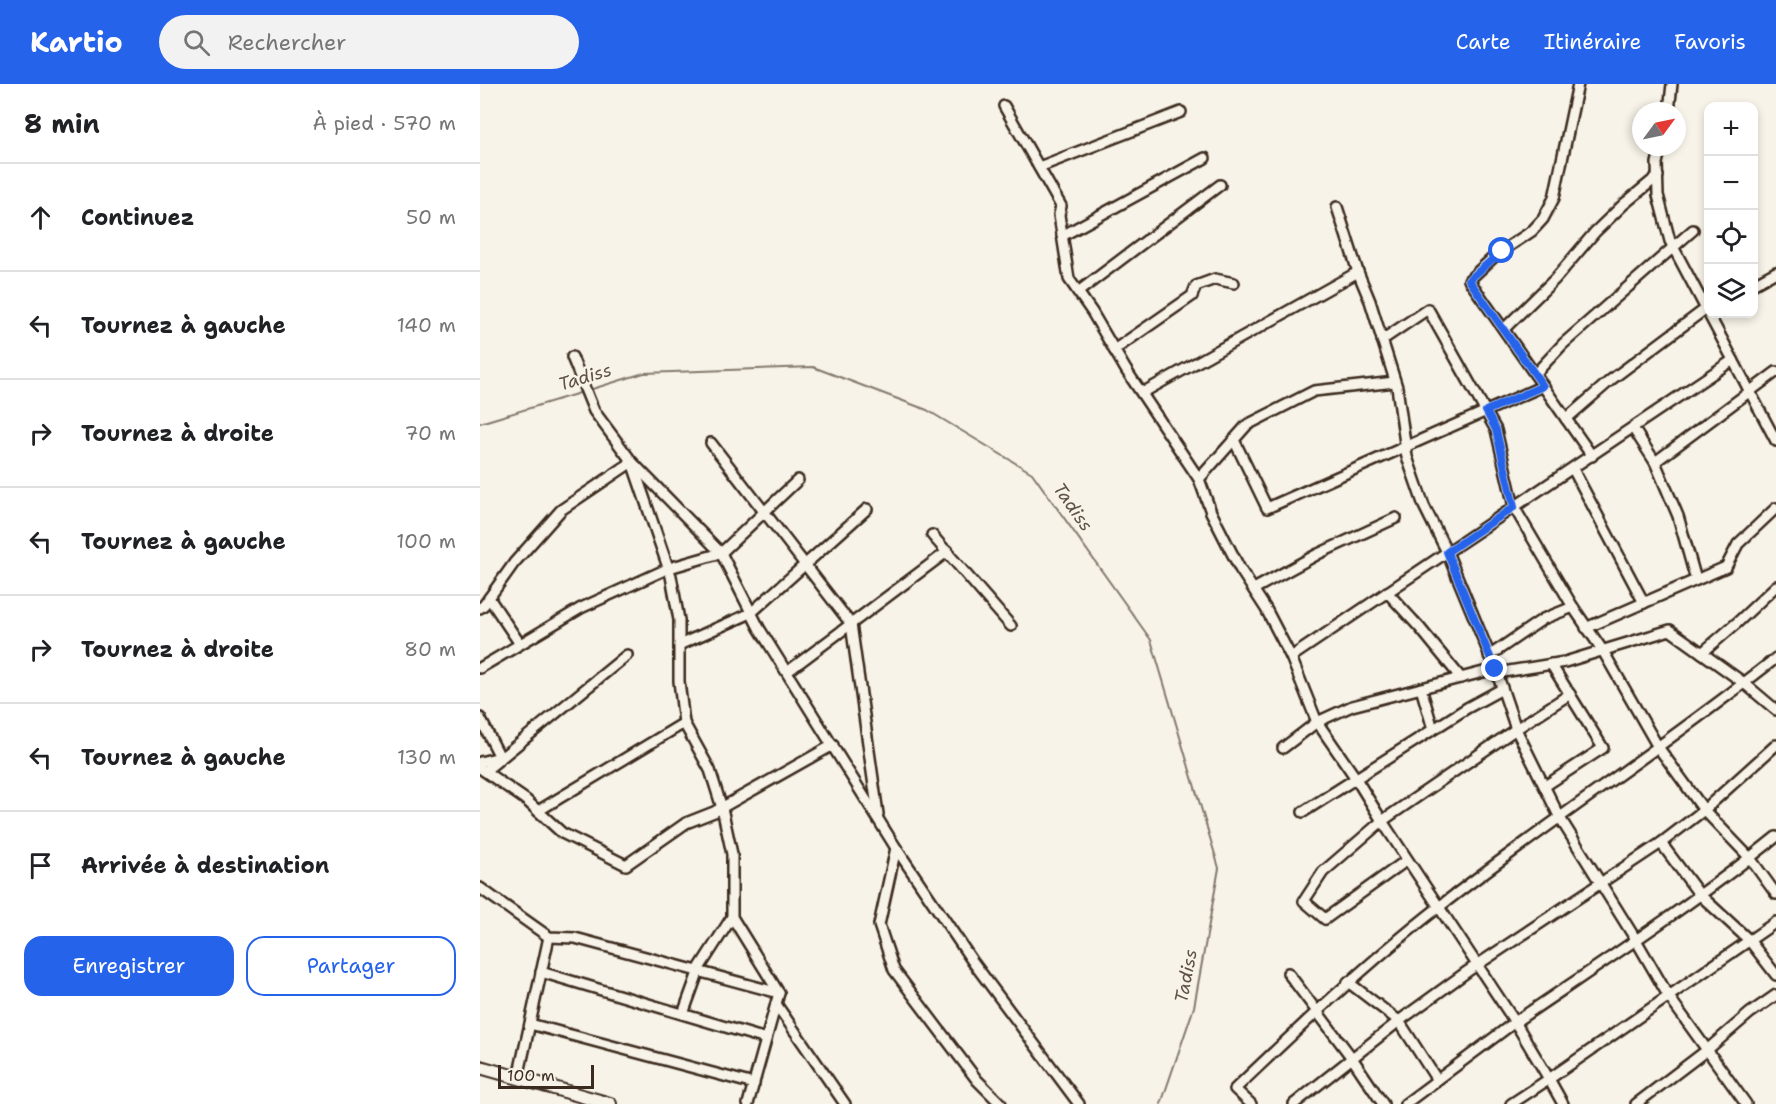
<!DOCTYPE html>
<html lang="fr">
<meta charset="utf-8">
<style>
:root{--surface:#fff;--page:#f2f2f2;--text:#202124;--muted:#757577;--line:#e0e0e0;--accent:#2563eb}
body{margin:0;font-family:"Shantell Sans",sans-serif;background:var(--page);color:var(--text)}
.controls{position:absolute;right:18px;top:18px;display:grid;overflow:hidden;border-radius:12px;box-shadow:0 3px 9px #0003}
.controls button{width:54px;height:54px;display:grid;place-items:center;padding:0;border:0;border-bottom:2px solid var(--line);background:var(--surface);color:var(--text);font:30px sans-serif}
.compass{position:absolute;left:1152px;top:18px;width:54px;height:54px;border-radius:50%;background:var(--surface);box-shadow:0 3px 9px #0003;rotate:57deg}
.scale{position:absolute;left:18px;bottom:15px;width:96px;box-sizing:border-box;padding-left:6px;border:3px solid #3b2a1e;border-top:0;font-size:16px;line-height:21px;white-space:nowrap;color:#3b2a1e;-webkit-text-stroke:4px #f7f3e8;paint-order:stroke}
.stop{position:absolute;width:18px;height:18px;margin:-14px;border:4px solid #2563eb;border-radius:50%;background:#fff}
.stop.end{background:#2563eb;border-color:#fff;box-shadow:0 2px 6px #0008}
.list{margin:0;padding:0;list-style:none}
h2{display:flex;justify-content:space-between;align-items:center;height:78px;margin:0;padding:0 24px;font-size:26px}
h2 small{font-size:20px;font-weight:400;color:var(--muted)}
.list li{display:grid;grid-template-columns:39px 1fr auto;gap:18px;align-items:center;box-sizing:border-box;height:108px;padding:0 24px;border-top:2px solid var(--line)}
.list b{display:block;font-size:22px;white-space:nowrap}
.list em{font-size:20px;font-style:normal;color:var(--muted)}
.actions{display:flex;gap:12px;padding:18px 24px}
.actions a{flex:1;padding:14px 0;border:2px solid var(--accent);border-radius:18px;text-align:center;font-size:21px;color:var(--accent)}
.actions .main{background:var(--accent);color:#fff}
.icon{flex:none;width:33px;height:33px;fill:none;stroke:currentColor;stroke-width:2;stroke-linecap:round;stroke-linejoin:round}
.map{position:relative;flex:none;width:1296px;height:1020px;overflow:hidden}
header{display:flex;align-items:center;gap:36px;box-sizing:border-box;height:84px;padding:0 30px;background:var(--accent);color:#fff}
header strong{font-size:28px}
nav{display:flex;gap:33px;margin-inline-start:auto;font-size:21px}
.search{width:420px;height:54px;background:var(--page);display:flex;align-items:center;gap:15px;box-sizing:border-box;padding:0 21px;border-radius:33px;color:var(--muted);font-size:22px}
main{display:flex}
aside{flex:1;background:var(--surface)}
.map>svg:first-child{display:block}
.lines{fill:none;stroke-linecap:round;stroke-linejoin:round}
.stream{stroke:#84786c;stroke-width:2}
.minor-casing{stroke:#3b2a1e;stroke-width:14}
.major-casing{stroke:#3b2a1e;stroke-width:16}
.minor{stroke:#f7f3e8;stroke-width:9}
.major{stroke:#f7f3e8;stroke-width:12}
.route{stroke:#2563eb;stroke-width:8}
.labels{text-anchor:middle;stroke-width:5;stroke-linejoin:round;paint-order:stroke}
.water-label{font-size:18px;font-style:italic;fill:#5f5145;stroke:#f7f3e8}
</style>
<header>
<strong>Kartio</strong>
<div class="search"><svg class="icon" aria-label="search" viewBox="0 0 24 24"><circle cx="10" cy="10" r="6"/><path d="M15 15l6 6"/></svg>Rechercher</div>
<nav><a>Carte</a><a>Itinéraire</a><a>Favoris</a></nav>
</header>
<main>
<aside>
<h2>8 min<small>À pied · 570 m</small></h2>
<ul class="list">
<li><svg class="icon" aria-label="ahead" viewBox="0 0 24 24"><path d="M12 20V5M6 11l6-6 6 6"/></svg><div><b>Continuez</b></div><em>50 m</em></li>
<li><svg class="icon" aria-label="left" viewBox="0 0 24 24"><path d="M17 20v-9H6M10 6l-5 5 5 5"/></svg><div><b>Tournez à gauche</b></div><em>140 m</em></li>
<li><svg class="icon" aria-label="right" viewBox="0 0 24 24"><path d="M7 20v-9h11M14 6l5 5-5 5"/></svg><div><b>Tournez à droite</b></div><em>70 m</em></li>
<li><svg class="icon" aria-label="left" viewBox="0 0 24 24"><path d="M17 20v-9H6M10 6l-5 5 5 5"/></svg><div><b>Tournez à gauche</b></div><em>100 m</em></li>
<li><svg class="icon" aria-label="right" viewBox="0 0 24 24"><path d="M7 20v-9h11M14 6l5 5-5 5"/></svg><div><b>Tournez à droite</b></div><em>80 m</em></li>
<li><svg class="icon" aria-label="left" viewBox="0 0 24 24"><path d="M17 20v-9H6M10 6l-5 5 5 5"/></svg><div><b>Tournez à gauche</b></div><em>130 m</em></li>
<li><svg class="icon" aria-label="arrive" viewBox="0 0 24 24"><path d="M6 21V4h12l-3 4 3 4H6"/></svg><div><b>Arrivée à destination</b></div></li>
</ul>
<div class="actions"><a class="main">Enregistrer</a><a>Partager</a></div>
</aside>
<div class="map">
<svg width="1296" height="1020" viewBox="0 0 1296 1020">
<rect width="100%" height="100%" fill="#f7f3e8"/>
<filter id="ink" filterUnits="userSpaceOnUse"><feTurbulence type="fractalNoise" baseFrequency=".0167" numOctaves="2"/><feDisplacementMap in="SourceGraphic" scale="12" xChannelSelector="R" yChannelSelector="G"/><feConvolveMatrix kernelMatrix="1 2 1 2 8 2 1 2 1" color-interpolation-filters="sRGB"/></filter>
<g filter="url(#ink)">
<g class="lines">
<g class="stream">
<path d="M109,306L164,289L333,283L447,326L552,389L671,556L739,784L714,923L681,1020"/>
<path d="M0,339L103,308"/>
</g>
<g class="minor-casing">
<g id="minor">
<path d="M1098,0L1074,114L1063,135L1052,147L1016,171L989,196L1112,372"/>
<path d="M524,22L581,122L579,131L589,195L612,228L646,286L719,395L731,428L760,485L786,525L811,573L837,638L875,693L902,737L1035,938L925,1020"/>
<path d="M1189,27L1192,0"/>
<path d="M1181,63L1177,79L1178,111L1190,157L1296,357"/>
<path d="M559,83L701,28"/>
<path d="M857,123L878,188L890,217L917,303L927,373L944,422L967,468L1017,589L1036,645L1080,734L1156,856L1189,913L1266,1020"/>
<path d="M582,152L725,74"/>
<path d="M1274,200L1296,188"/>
<path d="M598,208L740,101"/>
<path d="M1024,245L1075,195L1115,148L1144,120L1178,92"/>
<path d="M902,256L948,225L1016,346L1034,423L1093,523L1123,567L1178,663L1224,726L1270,774L1296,810"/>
<path d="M634,266L712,212L716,202L735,195L754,199"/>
<path d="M92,273L114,327L152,378L241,469L279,544L416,764L493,878L599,1020"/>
<path d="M1055,290L1083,260L1213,146"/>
<path d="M662,309L878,188"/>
<path d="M1086,335L1132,295L1228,223"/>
<path d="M1153,344L1175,378L1198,432L1216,496"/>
<path d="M754,356L787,424L1063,302"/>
<path d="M231,359L371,540L398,730"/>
<path d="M1175,378L1296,288"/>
<path d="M1093,385L1164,519"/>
<path d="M719,395L767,341L834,307L915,298"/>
<path d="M452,451L531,542"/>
<path d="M774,505L838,470L916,434"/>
<path d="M907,508L940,544L981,594"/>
<path d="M9,514L40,560"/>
<path d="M0,524L4,521L34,479L81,426L152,378L191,492L199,536V597L204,639L230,686L242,724L252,770V833L299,909L268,1020"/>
<path d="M1106,544L1246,483L1258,460L1296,424"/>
<path d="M199,561L271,529L387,425"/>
<path d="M1222,569L1259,537L1296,502"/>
<path d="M1009,572L1063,535L1093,523"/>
<path d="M811,573L1253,276"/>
<path d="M0,584L101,524L189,484L241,469L318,396"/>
<path d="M307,588L468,467"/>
<path d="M1017,589L1085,578L1190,546L1264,599L1296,626"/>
<path d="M941,604L953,645"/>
<path d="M0,634L20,673L0,678"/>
<path d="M803,664L837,638L872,622L1015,585"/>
<path d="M0,684L46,716L82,749L146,781L206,739L234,728L353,661"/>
<path d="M5,687L147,571"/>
<path d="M1065,702L1123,664L1071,580"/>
<path d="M58,727L204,639"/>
<path d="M823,728L987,624L1022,605"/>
<path d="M1296,753C1213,820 1123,878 1035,938L1069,995L1296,838"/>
<path d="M1181,759L1219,810L1269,856L1296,891"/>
<path d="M416,764L399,841L414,886L497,996L521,1020"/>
<path d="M927,776L845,835L824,817L843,788L902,737L1036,645L1090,610"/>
<path d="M0,804L69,853L95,854L299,909"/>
<path d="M61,888L286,955"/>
<path d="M808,889L872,974L903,1020"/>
<path d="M868,898L919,937L957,996"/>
<path d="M296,920L365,1020"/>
<path d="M203,930L220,883L252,833"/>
<path d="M50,940L274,1000"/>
<path d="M38,994L69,853"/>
<path d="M771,1020L755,1005C821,942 887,879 959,823C1069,737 1187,661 1296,574"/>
<path d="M814,1020L919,937L988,887L1181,759L1224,726L1296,661"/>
<path d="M1031,1020L1069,995L1083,1020"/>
<path d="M1156,1020L1227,966L1270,929L1296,911"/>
</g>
</g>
<g class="major-casing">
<path id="major" d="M0,983L130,1020"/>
</g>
<use href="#minor" class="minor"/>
<use href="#major" class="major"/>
</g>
</g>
<g class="lines" filter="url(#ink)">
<path class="route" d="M1015,585L967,468L1034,423L1016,346L1006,327L1063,302L989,196L1022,167"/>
</g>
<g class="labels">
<g class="water-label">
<text transform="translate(105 293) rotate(-17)" y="6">Tadiss</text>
<text transform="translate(593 423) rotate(55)" y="6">Tadiss</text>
<text transform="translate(706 892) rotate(-79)" y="6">Tadiss</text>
</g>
</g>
</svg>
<div class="controls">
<button>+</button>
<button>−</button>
<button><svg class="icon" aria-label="locate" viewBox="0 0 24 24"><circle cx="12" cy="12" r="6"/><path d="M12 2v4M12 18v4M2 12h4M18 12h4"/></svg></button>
<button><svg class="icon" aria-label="layers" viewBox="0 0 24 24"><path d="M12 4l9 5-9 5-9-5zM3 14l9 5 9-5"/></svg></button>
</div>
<svg class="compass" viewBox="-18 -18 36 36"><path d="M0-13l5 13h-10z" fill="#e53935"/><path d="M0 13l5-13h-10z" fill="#757577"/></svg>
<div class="scale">100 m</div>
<div class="stop" style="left:1022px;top:167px"></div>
<div class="stop end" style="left:1015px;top:585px"></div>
</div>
</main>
